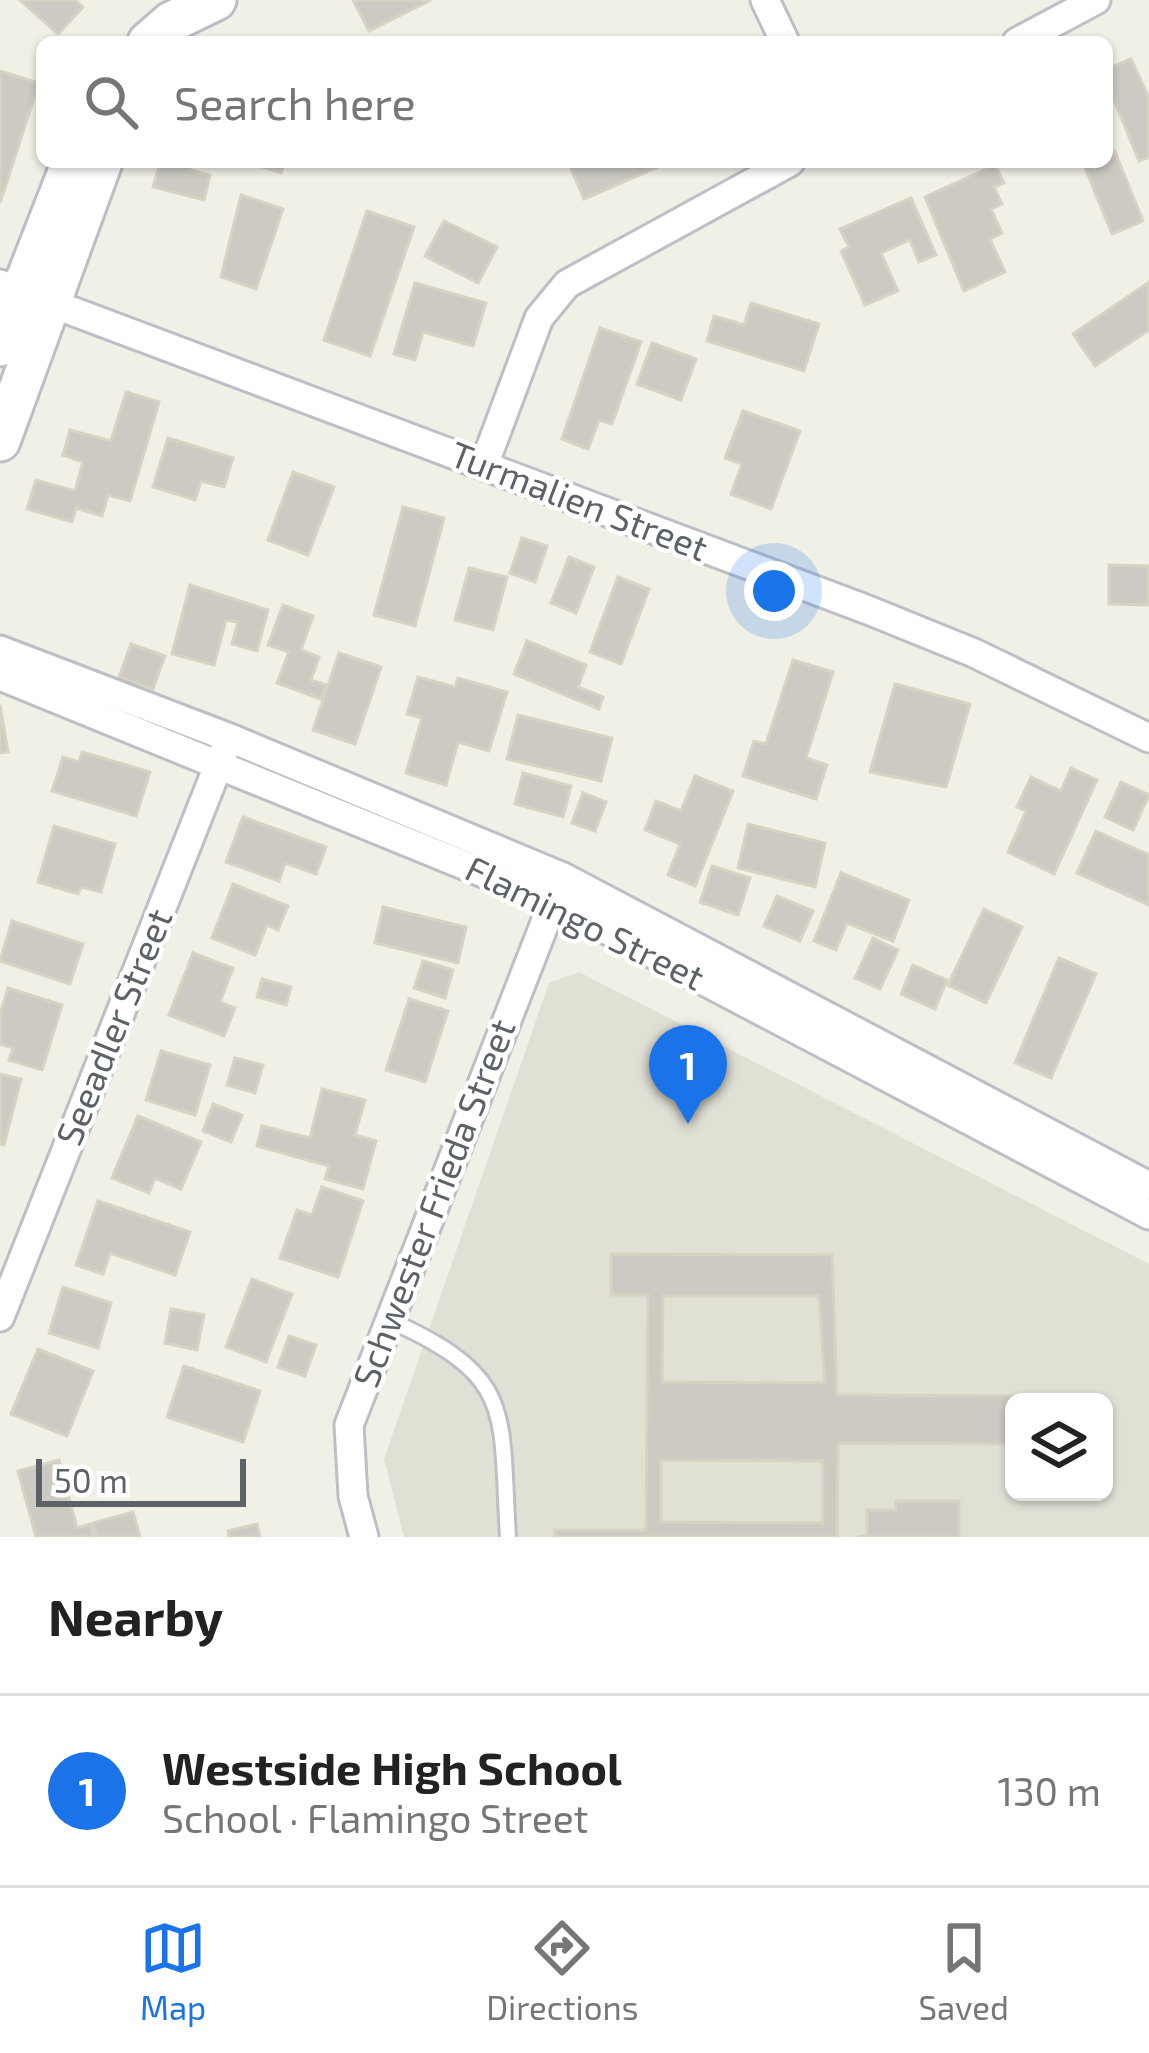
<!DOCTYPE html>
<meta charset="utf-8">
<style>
:root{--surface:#fff;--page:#f2f2f2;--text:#222;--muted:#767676;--line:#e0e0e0;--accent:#1a73e8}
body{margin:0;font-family:"Exo 2",sans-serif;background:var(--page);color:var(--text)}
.controls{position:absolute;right:36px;bottom:36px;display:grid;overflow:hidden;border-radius:18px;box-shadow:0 3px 9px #0004}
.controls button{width:108px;height:108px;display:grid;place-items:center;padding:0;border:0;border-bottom:3px solid var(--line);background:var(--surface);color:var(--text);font:60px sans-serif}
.scale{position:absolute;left:36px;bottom:30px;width:210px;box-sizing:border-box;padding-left:12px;border:6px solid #5d6168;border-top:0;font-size:33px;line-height:42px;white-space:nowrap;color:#5d6168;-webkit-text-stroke:9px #fff;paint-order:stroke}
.you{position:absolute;left:774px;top:591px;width:42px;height:42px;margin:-30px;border:9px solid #fff;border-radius:50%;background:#1a73e8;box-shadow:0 0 0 18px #1a73e833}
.badge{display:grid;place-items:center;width:78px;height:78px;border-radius:50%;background:var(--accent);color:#fff;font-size:39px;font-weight:700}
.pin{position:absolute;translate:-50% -99px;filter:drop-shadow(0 3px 6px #0008)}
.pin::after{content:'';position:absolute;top:63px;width:42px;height:36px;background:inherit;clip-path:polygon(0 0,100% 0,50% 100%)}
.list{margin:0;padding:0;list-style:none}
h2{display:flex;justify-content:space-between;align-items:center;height:156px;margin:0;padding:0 48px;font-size:51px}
h2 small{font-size:39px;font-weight:400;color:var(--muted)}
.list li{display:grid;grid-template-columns:78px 1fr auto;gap:36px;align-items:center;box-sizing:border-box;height:192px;padding:0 48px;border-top:3px solid var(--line)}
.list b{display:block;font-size:45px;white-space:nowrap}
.list p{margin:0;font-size:39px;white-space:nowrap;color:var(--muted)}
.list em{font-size:39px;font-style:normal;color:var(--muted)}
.icon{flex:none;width:66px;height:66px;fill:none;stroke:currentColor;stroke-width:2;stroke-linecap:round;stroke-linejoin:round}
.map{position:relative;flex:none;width:1149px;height:1537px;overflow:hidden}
.search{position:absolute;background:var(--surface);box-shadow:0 3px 9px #0004;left:36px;right:36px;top:36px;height:132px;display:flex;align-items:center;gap:30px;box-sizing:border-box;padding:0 42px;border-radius:18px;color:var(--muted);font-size:45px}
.sheet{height:348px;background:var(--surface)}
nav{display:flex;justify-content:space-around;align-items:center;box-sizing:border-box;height:168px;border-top:3px solid var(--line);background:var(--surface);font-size:33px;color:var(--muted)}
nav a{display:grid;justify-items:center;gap:6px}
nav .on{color:var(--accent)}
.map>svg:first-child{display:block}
.education{fill:#e1e0d5;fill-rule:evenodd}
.building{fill:#cccac3;stroke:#d7d3c3;stroke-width:3;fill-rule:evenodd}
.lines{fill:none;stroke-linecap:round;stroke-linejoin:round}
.lane-casing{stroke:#bdbfc6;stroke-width:20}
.street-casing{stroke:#bdbfc6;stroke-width:33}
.secondary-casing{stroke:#bbbec5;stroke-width:45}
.lane{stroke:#fff;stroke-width:14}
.street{stroke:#fff;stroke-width:27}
.secondary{stroke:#fff;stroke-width:39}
.labels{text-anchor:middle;stroke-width:9;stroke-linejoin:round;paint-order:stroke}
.street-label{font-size:36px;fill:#5d6168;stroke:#fff}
</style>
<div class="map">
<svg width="1149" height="1537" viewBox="0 0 1149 1537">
<rect width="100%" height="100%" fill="#f1f0e6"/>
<path class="education" d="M579,972L1149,1264V1537H404L384,1459L549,983ZM1014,1402H1104V1492H1014Z"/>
<g class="building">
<path d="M20,0H75L83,7L58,34Z"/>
<path d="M353,0H431L369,31Z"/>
<path d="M1131,59L1149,98V157L1139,161L1107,83V69Z"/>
<path d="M0,71L39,83L0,203Z"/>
<path d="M1115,152L1143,221L1112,234L1084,165L1107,162Z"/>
<path d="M160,162H192L190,170L210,175L204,200L153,187Z"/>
<path d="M247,162H285L281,173Z"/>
<path d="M568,162H664L665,164L584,199Z"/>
<path d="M995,165L1004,183L994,187L1002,204L991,209L1002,233L990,239L1005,272L964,291L925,197Z"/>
<path d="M241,195L283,209L256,289L221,277Z"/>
<path d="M911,198L936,255L919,262L910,240L881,253L898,291L865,305L841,251L849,247L840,229Z"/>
<path d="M367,211L414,227L370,356L324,340Z"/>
<path d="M444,221L497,247L478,283L425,256Z"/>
<path d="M1149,282V330L1095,366L1073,334Z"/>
<path d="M415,283L486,303L473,346L423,332L415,360L394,354Z"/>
<path d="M751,303L819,324L804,371L707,341L714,316L744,325Z"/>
<path d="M600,328L641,342L612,424L599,420L588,449L562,439Z"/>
<path d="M652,343L696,359L681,400L637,384Z"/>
<path d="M126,392L159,402L130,501L108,495L102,516L76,508L72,522L27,509L36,480L75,491L83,462L63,455L70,430L111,441Z"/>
<path d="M743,411L800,431L771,509L731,494L742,464L725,458Z"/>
<path d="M168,438L233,458L224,487L201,481L195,500L153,487Z"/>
<path d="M293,472L334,487L308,555L268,540Z"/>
<path d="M403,507L444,518L415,626L374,615Z"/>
<path d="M522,538L547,546L535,582L510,573Z"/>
<path d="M569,557L594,567L576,613L551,603Z"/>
<path d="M1109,565L1149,566V605L1109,604Z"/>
<path d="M469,568L507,577L493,630L455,620Z"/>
<path d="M618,577L649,589L621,664L590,652Z"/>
<path d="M190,585L268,610L257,651L232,644L238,622L226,620L214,665L172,654Z"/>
<path d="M283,605L313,616L301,650L319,657L311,680L326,685L321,699L277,683L289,652L268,645Z"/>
<path d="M527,641L586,665L578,687L603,697L599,709L514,674Z"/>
<path d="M131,644L165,656L153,689L119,677Z"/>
<path d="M339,653L381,667L355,744L313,730Z"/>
<path d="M793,660L833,672L806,758L827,765L816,799L743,776L754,741L766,744Z"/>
<path d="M418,677L455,687L458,678L507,692L489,751L458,742L446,785L406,773L422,718L407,714Z"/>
<path d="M895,684L970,704L946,787L870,772Z"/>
<path d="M0,705L8,752L0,753Z"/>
<path d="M518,715L612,738L601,781L507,759Z"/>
<path d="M82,752L150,772L136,816L52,791L63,757L79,762Z"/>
<path d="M1071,768L1097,780L1054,874L1008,852L1026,811L1017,807L1031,777L1061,791Z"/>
<path d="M523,773L571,786L563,817L515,804Z"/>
<path d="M695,776L733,791L695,886L668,875L680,844L645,830L656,801L681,811Z"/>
<path d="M1121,782L1149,795L1133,830L1105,817Z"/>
<path d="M583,793L606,802L595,831L572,823Z"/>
<path d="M243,817L326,847L316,874L285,863L279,881L226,862Z"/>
<path d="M748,824L825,843L815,887L738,868Z"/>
<path d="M54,826L115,844L101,892L81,887L78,894L38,882Z"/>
<path d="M1096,831L1149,855V905L1077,873Z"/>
<path d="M712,866L750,878L738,915L700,902Z"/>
<path d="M841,873L909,900L893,941L847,923L836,950L814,941Z"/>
<path d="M233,884L288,906L278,930L267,925L255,955L212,938Z"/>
<path d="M777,896L813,911L800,941L764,926Z"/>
<path d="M383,907L466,927L458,963L375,943Z"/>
<path d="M984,909L1022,927L986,1003L948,985Z"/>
<path d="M12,921L83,944L70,984L0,961Z"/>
<path d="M873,938L898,950L880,989L855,978Z"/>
<path d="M193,953L233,968L220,1002L235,1008L224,1036L169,1015Z"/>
<path d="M1059,958L1096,974L1051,1078L1015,1063Z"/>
<path d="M423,961L453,970L445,998L414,988Z"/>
<path d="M913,965L947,980L935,1009L901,994Z"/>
<path d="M262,979L291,987L286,1005L257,997Z"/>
<path d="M8,988L62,1005L42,1070L9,1060L13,1048L0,1044V1014Z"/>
<path d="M409,999L448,1011L425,1082L386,1070Z"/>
<path d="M161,1051L210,1065L195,1115L146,1100Z"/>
<path d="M235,1058L263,1065L255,1093L227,1085Z"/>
<path d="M0,1074L21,1079L4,1145L0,1144Z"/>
<path d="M322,1089L365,1100L355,1135L376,1141L363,1189L325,1179L329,1166L257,1146L262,1126L310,1138Z"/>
<path d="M213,1104L242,1115L231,1142L203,1131Z"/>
<path d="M138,1116L201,1142L181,1189L155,1178L149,1193L112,1178Z"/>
<path d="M322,1187L363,1201L338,1277L280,1258L297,1210L312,1215Z"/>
<path d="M98,1201L190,1232L175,1275L110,1253L103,1274L76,1265Z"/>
<path d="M611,1254L832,1255L837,1395L1042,1396V1402H1014V1444L838,1443L837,1537H555V1530H646L648,1295H611ZM663,1296H819L825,1383L662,1382ZM661,1460L823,1461V1523L661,1522Z"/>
<path d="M252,1279L292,1294L266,1362L226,1347Z"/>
<path d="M63,1287L111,1303L98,1348L49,1333Z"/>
<path d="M171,1309L204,1315L197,1350L165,1343Z"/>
<path d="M289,1336L316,1345L305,1376L278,1367Z"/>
<path d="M38,1349L93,1371L67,1436L11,1414Z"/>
<path d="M184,1366L260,1391L243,1442L167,1417Z"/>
<path d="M59,1460L77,1528L91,1524L94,1537H36L18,1471Z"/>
<path d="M896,1501H959V1537H858L867,1536V1510H896Z"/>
<path d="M133,1512L140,1537H97L93,1523Z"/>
<path d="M257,1524L260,1537H229L228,1531Z"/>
</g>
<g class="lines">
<g class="lane-casing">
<path id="lane" d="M387,1319C516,1377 500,1408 508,1537"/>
</g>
<g class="street-casing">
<g id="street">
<path d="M765,0L785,42"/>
<path d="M1017,42L1096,0"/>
<path d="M0,284L868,610L974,653L1149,738"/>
<path d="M484,465L539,318L567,284L790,162"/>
<path d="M0,650L230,738L563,877L1149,1186"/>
<path d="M0,676L552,901L1149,1215"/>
<path d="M0,1317L226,746"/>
<path d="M364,1537L353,1496L349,1425L559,887"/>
</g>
</g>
<g class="secondary-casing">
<g id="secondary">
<path d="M148,42L171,22L216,0"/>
<path d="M0,346L72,162"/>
<path d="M0,441L102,162"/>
</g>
</g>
<use href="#lane" class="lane"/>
<use href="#street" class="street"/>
<use href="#secondary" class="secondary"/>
</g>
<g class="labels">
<g class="street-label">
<text transform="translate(579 501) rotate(21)" y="13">Turmalien Street</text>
<text transform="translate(585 923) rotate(26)" y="13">Flamingo Street</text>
<text transform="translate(114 1027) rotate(-68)" y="13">Seeadler Street</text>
<text transform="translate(434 1203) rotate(-69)" y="13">Schwester Frieda Street</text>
</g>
</g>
</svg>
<div class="controls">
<button><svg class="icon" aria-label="layers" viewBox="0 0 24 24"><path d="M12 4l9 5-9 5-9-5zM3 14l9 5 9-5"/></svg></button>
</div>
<div class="scale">50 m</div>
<div class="you"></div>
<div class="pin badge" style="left:688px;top:1124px">1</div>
<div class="search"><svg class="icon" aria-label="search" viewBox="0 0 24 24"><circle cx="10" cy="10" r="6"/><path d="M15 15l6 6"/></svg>Search here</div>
</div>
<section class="sheet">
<h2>Nearby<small></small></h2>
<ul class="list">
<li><span class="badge">1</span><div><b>Westside High School</b><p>School · Flamingo Street</p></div><em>130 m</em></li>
</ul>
</section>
<nav>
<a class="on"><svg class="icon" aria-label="map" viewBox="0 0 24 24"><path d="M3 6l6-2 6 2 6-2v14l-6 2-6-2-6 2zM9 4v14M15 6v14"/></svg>Map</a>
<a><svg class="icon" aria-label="directions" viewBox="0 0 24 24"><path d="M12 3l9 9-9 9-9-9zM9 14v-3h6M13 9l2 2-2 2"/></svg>Directions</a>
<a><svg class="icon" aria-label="saved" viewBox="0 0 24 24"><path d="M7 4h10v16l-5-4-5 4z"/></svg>Saved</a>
</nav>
